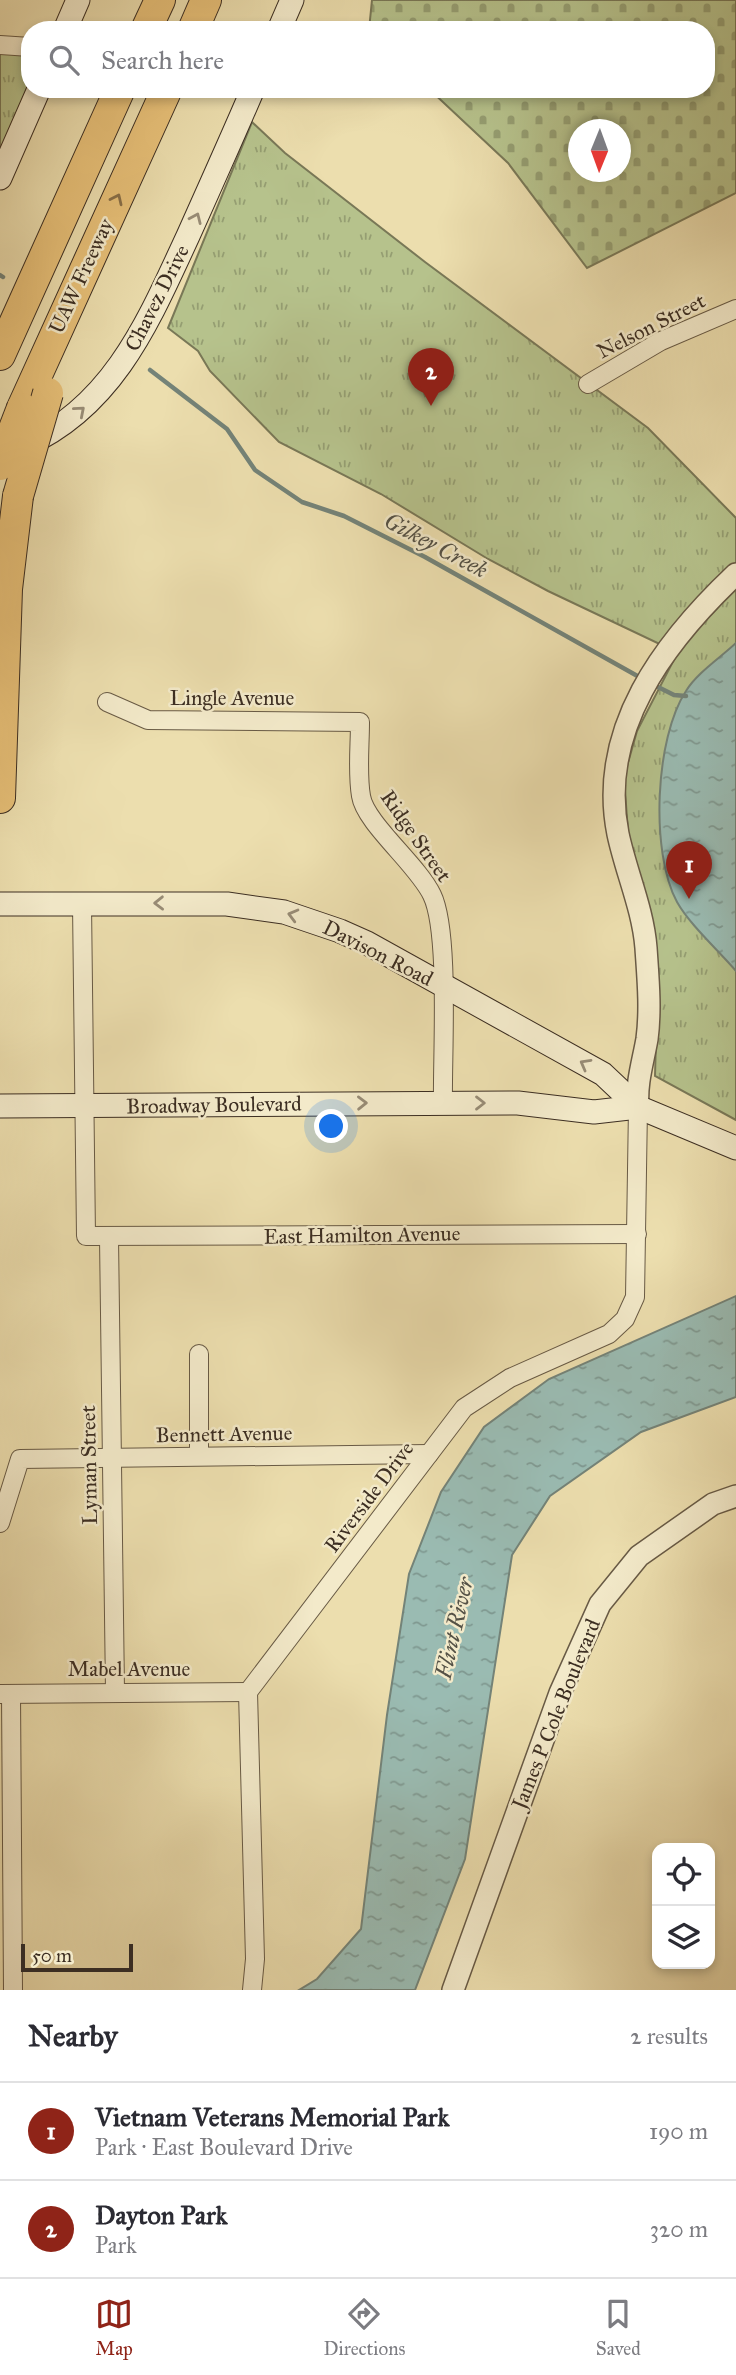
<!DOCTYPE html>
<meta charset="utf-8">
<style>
:root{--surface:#fff;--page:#f2f2f3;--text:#2b2b33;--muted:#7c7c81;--line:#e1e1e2;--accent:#8f2418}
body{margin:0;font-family:"IM FELL Great Primer",serif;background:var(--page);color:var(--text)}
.controls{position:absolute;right:21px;bottom:21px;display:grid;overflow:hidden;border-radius:14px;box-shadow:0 4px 10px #0003}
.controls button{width:63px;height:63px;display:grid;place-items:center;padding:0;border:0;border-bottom:2px solid var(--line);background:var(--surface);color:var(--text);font:35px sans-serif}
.compass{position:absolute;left:568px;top:119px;width:63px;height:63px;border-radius:50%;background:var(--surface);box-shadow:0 4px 10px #0003;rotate:181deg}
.scale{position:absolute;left:21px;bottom:18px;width:112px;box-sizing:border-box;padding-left:7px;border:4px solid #3c2e22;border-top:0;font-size:19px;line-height:24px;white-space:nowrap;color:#3c2e22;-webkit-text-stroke:5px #f3eaca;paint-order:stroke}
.you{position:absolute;left:332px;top:1127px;width:24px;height:24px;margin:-18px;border:5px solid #fff;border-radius:50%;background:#1a73e8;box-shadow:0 0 0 10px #1a73e833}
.badge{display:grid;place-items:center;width:46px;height:46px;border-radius:50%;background:var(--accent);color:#fff;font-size:23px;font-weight:700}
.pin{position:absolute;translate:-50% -58px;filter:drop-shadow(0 2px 4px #0008)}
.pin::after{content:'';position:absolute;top:37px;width:24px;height:21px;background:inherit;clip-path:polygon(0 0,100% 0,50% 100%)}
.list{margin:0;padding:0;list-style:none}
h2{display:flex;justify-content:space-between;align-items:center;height:91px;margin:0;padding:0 28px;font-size:30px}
h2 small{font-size:23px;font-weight:400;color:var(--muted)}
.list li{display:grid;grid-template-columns:46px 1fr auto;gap:21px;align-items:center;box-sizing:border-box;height:98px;padding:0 28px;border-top:2px solid var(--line)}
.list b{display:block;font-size:26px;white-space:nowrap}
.list p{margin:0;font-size:23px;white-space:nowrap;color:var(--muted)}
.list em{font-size:23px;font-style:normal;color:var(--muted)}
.icon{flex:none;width:38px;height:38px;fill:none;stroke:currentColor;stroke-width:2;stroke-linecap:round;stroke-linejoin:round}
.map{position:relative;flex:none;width:736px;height:1990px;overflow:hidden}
.search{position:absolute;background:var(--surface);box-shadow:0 4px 10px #0003;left:21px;right:21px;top:21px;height:77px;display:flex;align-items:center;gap:18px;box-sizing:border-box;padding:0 24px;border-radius:28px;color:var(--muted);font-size:26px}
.sheet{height:287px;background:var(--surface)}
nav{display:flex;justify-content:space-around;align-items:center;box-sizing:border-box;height:98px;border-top:2px solid var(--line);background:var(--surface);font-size:19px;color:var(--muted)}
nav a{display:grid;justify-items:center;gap:4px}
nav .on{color:var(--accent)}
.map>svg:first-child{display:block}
.grass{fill:url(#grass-tufts);stroke:#797857;stroke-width:2}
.cemetery{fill:url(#cemetery-stones);stroke:#797857;stroke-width:2;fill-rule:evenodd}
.water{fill:url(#water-ripples);stroke:#748378;stroke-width:2}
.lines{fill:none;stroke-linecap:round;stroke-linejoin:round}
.stream{stroke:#748378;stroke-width:4.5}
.minor-casing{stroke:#685a45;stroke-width:20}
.tertiary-casing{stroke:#685a45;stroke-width:24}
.secondary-casing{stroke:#3c2e22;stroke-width:25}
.motorway-casing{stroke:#3c2e22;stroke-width:32}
.minor{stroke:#f3eaca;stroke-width:18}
.tertiary{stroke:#f3eaca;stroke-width:21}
.secondary{stroke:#f3eaca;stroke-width:23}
.motorway{stroke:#e6bf77;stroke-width:30}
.motorway-bridge-casing{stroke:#3c2e22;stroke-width:32;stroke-linecap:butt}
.motorway-bridge{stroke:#e6bf77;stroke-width:30}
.oneway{stroke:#886f48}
.oneway2{stroke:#988c76}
.labels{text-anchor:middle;stroke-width:5;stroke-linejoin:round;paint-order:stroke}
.street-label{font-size:21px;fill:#3c2e22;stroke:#f3eaca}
.water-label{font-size:23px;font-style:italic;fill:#545146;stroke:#f3eaca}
</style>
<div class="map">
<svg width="736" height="1990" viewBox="0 0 736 1990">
<defs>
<pattern id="grass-tufts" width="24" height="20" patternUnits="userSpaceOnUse" patternTransform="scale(1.75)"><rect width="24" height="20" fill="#b6c28c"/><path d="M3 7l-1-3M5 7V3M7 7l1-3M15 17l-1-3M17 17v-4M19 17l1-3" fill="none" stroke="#959e72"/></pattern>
<pattern id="cemetery-stones" width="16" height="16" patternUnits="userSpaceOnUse" patternTransform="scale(1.75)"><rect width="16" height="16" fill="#b6c28c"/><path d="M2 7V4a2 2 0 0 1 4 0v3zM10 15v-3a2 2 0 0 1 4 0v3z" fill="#959e72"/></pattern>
<pattern id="water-ripples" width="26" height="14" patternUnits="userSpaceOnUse" patternTransform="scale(1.75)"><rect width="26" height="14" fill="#9abbb2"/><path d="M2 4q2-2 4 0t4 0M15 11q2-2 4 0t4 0" fill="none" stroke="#7f9890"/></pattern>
</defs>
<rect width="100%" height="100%" fill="#ecdeae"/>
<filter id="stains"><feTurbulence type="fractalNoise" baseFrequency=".00286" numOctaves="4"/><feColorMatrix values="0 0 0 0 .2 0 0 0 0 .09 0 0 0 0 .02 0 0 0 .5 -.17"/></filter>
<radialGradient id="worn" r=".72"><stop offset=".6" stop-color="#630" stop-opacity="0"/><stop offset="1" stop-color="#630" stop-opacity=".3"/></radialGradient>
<g class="grass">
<path d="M0,49H30V89L0,176Z"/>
<path d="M252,122L285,153L425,262L648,428L736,518V574L668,648L548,591L488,559L381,494L279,442L210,371L198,351L168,328Z"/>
<path d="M736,588V1120L655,1076L658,965L628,832L624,777L637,731L681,646Z"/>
</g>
<path class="cemetery" d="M372,0H736V193L587,268L508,163L429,89H706V30H369ZM578,130H620V172H578Z"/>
<g class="water">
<path d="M736,643V971C719,951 690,925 677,902C650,852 655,738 686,691C697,673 720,658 736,643Z"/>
<path d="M736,1296V1397L641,1432L550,1496L512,1555L465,1859L415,1990H299L317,1979L361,1929L387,1715L409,1574L441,1492L484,1427L549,1379Z"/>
</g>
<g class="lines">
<g class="stream">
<path d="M0,275L3,277"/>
<path d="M150,370L227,429L255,470L302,502L344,516L425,557L641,678"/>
<path d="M652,684L674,695L686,696"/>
</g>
<g class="minor-casing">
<g id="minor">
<path d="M0,45L30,47"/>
<path d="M588,384L661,341L736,309"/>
<path d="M107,702L148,720L360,722C360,746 357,773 361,796C365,823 418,865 432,895C450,932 442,1057 443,1102"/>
<path d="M82,904L86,1236L637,1234"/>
<path d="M109,1238L115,1691"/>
<path d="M199,1354V1456"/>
<path d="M0,1523L20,1459L429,1454"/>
<path d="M0,1694L248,1692"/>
<path d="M11,1694L13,1990"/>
<path d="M252,1990L255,1959L248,1692L464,1408L510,1378L609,1334L625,1319L635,1297L638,1107"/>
</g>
</g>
<g class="tertiary-casing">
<g id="tertiary">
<path d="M638,1107C636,1083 643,1062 647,1039C651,1009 648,978 646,948C643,909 626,872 618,834C597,730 664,642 736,574"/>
<path d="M453,1990L560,1693L600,1604L639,1556L713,1504L736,1496"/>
</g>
</g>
<g class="secondary-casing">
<g id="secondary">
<path d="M65,30L78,0"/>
<path d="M279,30L292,0"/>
<path d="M0,178L39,89"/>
<path d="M24,446C114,406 149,320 188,236C210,187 232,138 253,89"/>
<path d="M0,904H227L284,912L340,931L367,943L603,1074L638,1107L736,1148"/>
<path d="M0,1106L518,1103L594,1112L638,1107"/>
</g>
</g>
<g class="motorway-casing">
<g id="motorway">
<path d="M146,30L160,0"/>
<path d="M193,30L206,0"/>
<path d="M0,355L120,89"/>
<path d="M22,408L167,89"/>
<path d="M0,798L7,589L18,496"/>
</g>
</g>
<use href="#minor" class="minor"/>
<use href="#tertiary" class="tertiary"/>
<use href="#secondary" class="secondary"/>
<use href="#motorway" class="motorway"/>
<g class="motorway-bridge-casing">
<g id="motorway-bridge">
<path d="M0,465L22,408"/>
<path d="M18,496L48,393"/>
</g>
</g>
<use href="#motorway-bridge" class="motorway-bridge"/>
</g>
<defs><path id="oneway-chevron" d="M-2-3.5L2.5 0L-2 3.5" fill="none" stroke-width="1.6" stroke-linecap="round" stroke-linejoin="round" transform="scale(1.75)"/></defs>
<use class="oneway" href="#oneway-chevron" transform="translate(117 199) rotate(-65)"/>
<g class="oneway2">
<use href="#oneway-chevron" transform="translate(196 218) rotate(-66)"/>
<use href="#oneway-chevron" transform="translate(80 411) rotate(-41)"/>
<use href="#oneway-chevron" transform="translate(159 903) rotate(179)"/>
<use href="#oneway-chevron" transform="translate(293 915) rotate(-165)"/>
<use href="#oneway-chevron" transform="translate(585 1064) rotate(-151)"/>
<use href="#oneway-chevron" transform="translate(362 1103) rotate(-1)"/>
<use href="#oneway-chevron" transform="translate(480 1103)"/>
</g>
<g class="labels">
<g class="street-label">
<text transform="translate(81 276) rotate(-65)" y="7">UAW Freeway</text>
<text transform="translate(157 298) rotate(-63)" y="7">Chavez Drive</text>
<text transform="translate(651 326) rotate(-27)" y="7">Nelson Street</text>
<text x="232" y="705">Lingle Avenue</text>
<text transform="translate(416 836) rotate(55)" y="7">Ridge Street</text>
<text transform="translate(378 953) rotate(27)" y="7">Davison Road</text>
<text transform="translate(214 1105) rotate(-1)" y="7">Broadway Boulevard</text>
<text transform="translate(362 1235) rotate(-1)" y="7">East Hamilton Avenue</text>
<text transform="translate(224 1434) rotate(-1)" y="7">Bennett Avenue</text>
<text transform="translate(89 1465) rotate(-91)" y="7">Lyman Street</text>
<text transform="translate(369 1497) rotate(-53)" y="7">Riverside Drive</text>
<text x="129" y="1676">Mabel Avenue</text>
<text transform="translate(556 1714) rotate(-68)" y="7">James P Cole Boulevard</text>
</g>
<g class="water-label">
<text transform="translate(436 545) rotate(28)" y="8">Gilkey Creek</text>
<text transform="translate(454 1628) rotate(-77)" y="8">Flint River</text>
</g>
</g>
<rect width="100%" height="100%" filter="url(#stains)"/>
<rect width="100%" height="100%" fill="url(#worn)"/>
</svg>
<div class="controls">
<button><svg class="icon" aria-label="locate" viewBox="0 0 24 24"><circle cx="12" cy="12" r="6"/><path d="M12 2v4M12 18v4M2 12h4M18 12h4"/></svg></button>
<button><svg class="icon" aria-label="layers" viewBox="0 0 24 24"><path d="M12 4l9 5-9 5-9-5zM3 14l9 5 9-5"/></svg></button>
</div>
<svg class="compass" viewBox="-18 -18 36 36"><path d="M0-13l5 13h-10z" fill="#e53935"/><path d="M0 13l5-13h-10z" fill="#7c7c81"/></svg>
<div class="scale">50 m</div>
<div class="you"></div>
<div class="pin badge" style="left:689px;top:899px">1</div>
<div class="pin badge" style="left:431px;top:406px">2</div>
<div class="search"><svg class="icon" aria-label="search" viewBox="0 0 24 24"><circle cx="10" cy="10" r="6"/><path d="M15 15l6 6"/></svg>Search here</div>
</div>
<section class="sheet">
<h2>Nearby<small>2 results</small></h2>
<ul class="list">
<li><span class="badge">1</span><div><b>Vietnam Veterans Memorial Park</b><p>Park · East Boulevard Drive</p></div><em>190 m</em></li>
<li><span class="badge">2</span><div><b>Dayton Park</b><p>Park</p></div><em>320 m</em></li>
</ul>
</section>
<nav>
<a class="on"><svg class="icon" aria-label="map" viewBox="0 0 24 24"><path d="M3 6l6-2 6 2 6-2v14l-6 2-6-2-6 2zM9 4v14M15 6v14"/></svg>Map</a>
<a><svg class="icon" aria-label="directions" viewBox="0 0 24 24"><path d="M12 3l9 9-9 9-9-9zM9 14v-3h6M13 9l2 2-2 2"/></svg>Directions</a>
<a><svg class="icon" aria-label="saved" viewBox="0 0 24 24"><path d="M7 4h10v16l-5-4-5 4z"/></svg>Saved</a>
</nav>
